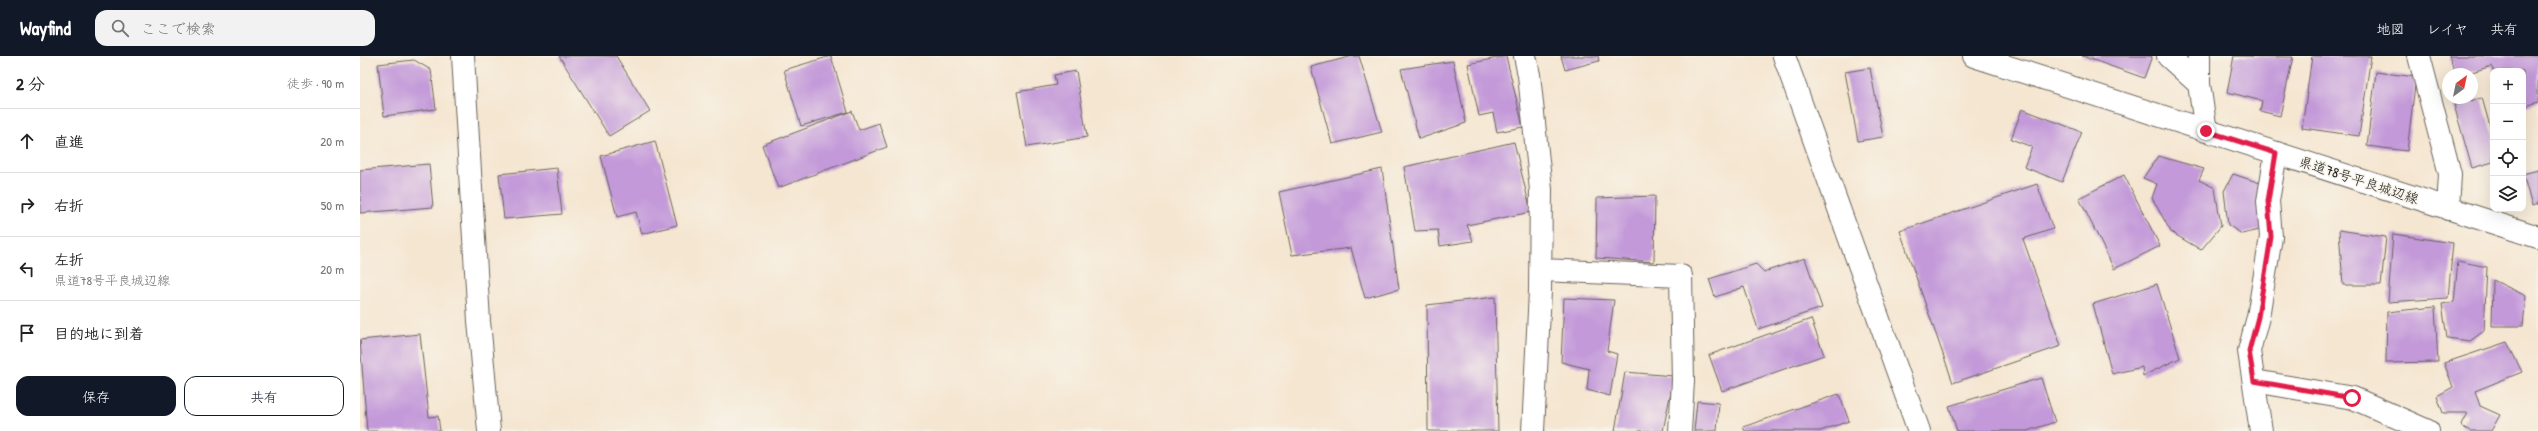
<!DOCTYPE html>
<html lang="ja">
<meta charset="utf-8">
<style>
:root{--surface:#fff;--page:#f2f2f2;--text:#222;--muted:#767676;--line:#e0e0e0;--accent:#111827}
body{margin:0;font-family:"Patrick Hand","Klee One",sans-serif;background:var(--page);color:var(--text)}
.controls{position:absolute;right:12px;top:12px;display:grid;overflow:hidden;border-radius:8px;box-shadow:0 4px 16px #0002}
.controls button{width:36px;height:36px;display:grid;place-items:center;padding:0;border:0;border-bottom:1px solid var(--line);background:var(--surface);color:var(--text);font:20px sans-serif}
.compass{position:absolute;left:2082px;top:12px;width:36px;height:36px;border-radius:50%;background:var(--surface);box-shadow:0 4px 16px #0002;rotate:33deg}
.stop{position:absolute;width:12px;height:12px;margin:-9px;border:3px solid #e11d48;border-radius:50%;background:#fff}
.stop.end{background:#e11d48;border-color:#fff;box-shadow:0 1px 4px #0008}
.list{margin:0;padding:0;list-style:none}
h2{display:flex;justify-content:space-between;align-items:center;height:52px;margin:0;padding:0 16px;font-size:17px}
h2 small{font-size:13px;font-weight:400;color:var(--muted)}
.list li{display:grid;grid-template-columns:26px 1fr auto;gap:12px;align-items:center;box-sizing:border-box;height:64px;padding:0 16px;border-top:1px solid var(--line)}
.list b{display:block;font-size:15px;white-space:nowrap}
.list p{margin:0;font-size:13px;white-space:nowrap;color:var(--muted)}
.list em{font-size:13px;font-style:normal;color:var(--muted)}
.actions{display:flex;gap:8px;padding:12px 16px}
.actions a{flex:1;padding:9px 0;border:1px solid var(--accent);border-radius:12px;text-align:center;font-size:14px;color:var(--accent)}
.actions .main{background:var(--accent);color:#fff}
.icon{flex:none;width:22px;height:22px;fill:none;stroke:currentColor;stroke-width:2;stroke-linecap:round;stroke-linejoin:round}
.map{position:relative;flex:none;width:2178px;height:375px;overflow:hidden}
header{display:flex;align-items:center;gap:24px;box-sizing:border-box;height:56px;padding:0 20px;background:var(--accent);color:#fff}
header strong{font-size:19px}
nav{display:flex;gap:22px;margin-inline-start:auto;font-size:14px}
.search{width:280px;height:36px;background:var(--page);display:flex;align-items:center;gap:10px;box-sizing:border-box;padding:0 14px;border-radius:12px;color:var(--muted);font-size:15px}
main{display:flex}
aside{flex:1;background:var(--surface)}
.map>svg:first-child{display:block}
.building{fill:#c399d9}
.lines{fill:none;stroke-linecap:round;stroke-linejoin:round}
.minor-casing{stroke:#68635b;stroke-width:24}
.tertiary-casing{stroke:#68635b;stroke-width:24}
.primary-casing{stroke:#68635b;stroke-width:24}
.minor{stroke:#fff;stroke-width:22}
.tertiary{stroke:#fff;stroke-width:22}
.primary{stroke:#fff;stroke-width:22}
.route{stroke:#e11d48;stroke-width:5}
.labels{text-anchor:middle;stroke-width:3;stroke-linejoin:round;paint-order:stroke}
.street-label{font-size:14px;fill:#1c1c1c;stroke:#f7f3e8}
</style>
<header>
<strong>Wayfind</strong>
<div class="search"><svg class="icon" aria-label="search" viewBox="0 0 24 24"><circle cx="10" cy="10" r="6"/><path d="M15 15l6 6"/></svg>ここで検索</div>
<nav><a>地図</a><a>レイヤ</a><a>共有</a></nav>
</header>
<main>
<aside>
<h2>2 分<small>徒歩 · 90 m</small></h2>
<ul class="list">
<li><svg class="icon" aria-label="ahead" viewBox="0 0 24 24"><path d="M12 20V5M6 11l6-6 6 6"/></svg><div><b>直進</b></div><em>20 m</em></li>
<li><svg class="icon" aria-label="right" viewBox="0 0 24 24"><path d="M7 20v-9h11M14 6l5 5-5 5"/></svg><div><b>右折</b></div><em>50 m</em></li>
<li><svg class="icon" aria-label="left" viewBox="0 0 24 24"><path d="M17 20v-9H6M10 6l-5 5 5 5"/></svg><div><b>左折</b><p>県道78号平良城辺線</p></div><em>20 m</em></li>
<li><svg class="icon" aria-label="arrive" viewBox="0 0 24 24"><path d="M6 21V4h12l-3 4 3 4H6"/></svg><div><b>目的地に到着</b></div></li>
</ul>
<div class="actions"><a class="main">保存</a><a>共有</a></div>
</aside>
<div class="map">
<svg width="2178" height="375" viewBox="0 0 2178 375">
<rect width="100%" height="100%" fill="#f7f3e8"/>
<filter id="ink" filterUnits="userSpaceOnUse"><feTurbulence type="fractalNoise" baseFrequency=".025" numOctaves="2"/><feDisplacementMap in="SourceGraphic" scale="8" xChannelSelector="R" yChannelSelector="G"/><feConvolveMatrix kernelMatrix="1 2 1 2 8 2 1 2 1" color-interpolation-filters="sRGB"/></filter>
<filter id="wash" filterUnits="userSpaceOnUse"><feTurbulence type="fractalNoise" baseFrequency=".012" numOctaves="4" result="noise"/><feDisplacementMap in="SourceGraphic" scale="16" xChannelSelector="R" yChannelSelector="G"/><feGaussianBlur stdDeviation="0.9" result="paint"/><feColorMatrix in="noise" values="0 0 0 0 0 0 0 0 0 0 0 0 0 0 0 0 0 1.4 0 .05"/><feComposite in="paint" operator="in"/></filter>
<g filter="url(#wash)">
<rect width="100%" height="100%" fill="#f5e6d1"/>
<g id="blocks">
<g class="building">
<path d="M199,0H256L290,55L249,80Z"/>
<path d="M471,0L488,56L441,70L424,14Z"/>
<path d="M993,0H999L1022,76L972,88L951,11Z"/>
<path d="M1146,0L1163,71L1137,76L1133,57L1119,60L1108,8Z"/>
<path d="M1201,0H1238L1239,5L1205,14Z"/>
<path d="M1722,0H1792L1784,22Z"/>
<path d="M1874,0L1933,1L1920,60L1900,55L1902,45L1867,36Z"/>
<path d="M1952,0H2011L1999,80L1942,72Z"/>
<path d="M2089,0H2178V46L2163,51V15H2133L2132,10L2105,18H2095Z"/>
<path d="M54,4L71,14L76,53L24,60L18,8Z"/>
<path d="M1093,5L1106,67L1059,83L1041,13Z"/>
<path d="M1510,12L1523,81L1498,85L1485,16Z"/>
<path d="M716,15L727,81L667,91L657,36L696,29L694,19Z"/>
<path d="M2016,16L2056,21L2047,95L2007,90Z"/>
<path d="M2122,42L2133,81V106L2112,112L2094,49Z"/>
<path d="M1662,53L1722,76L1702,126L1664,111L1672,91L1651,83Z"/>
<path d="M492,55L499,74L519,67L527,91L418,132L402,89Z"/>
<path d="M295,85L317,169L282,178L276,156L257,161L241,100Z"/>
<path d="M1154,86L1171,156L1107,169L1113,185L1080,190L1078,174L1055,175L1044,111Z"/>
<path d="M1798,100L1844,113L1839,124L1855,132L1861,170L1841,194L1811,176L1792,142L1797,128L1783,122Z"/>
<path d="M69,108L73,151L0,157V114Z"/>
<path d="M197,112L202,158L144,163L139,118Z"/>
<path d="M1022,113L1039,233L1005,242L991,192L932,199L919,136Z"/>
<path d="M2178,114V148L2172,150L2163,118Z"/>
<path d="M1873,118L1903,128L1904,173L1882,178L1868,169L1864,135Z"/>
<path d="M1764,119L1800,190L1754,213L1719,142Z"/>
<path d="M1677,128L1693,173L1663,183L1701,290L1593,327L1540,175Z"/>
<path d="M1295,140L1294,206L1236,202L1237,142Z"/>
<path d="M1979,174L2026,181L2021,229H1983Z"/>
<path d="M2033,178L2093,187L2088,242L2028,246Z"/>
<path d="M1445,202L1462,252L1398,273L1384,231L1355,241L1349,223L1396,208L1404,216Z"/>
<path d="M2098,205L2127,211L2124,275L2110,285L2087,282L2082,248L2094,246Z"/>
<path d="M2133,224L2166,240L2163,270H2132Z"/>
<path d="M1797,228L1820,302L1783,320L1782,311L1752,318L1733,248Z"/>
<path d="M1135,241L1138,375H1068L1067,249Z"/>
<path d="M1204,242L1254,244L1247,295L1257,298L1250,340L1227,334L1229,313L1201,306Z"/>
<path d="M2075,251L2078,306L2026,307L2027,256Z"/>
<path d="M1451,263L1464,299L1362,335L1349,299Z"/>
<path d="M60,278L69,361L78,360L80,375H7L0,284Z"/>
<path d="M2147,286L2162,316L2115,335L2120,350L2140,359L2131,375H2110L2101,370L2108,357H2083L2077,340L2093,331L2084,307Z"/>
<path d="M1265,316L1314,320L1303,375H1255Z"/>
<path d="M1681,322L1695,366L1667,375H1597L1589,350Z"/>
<path d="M1479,338L1489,365L1460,375H1385L1383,371Z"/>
<path d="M1337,345L1359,347L1357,375H1334Z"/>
</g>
</g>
</g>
<g filter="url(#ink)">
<use href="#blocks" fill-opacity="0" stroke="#68635b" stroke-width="1"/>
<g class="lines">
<g class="minor-casing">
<g id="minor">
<path d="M1165,0L1169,19L1181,134L1180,235L1173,375"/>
<path d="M1808,0L1839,28L1846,75"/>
<path d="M1839,0V28"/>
<path d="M2059,0L2090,118L2088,153"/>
<path d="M1181,214L1321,220L1323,325L1320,375"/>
<path d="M1894,325L1993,342L2068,375"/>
<path d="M1901,375L1889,295L1898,261L1911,181L1908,145L1916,97"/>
</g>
</g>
<g class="tertiary-casing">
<g id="tertiary">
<path d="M103,0L119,265L129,375"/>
<path d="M1424,0L1559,375"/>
</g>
</g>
<g class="primary-casing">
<path id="primary" d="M1614,0L2178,181"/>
</g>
<use href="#minor" class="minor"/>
<use href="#tertiary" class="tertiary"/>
<use href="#primary" class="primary"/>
</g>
</g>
<g class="lines" filter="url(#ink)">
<path class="route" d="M1846,75L1916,97L1908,145L1911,181L1898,261L1889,295L1894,325L1992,342"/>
</g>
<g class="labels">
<g class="street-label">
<text transform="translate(1999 124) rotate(18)" y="5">県道78号平良城辺線</text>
</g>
</g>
</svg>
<div class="controls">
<button>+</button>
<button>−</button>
<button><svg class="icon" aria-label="locate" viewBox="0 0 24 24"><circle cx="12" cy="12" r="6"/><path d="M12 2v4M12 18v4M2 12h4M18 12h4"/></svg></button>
<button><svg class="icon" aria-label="layers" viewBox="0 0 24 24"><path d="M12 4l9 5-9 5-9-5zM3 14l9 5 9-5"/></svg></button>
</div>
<svg class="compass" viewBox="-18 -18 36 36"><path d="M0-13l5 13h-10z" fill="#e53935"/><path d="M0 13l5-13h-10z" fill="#767676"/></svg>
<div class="stop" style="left:1992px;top:342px"></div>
<div class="stop end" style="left:1846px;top:75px"></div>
</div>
</main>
